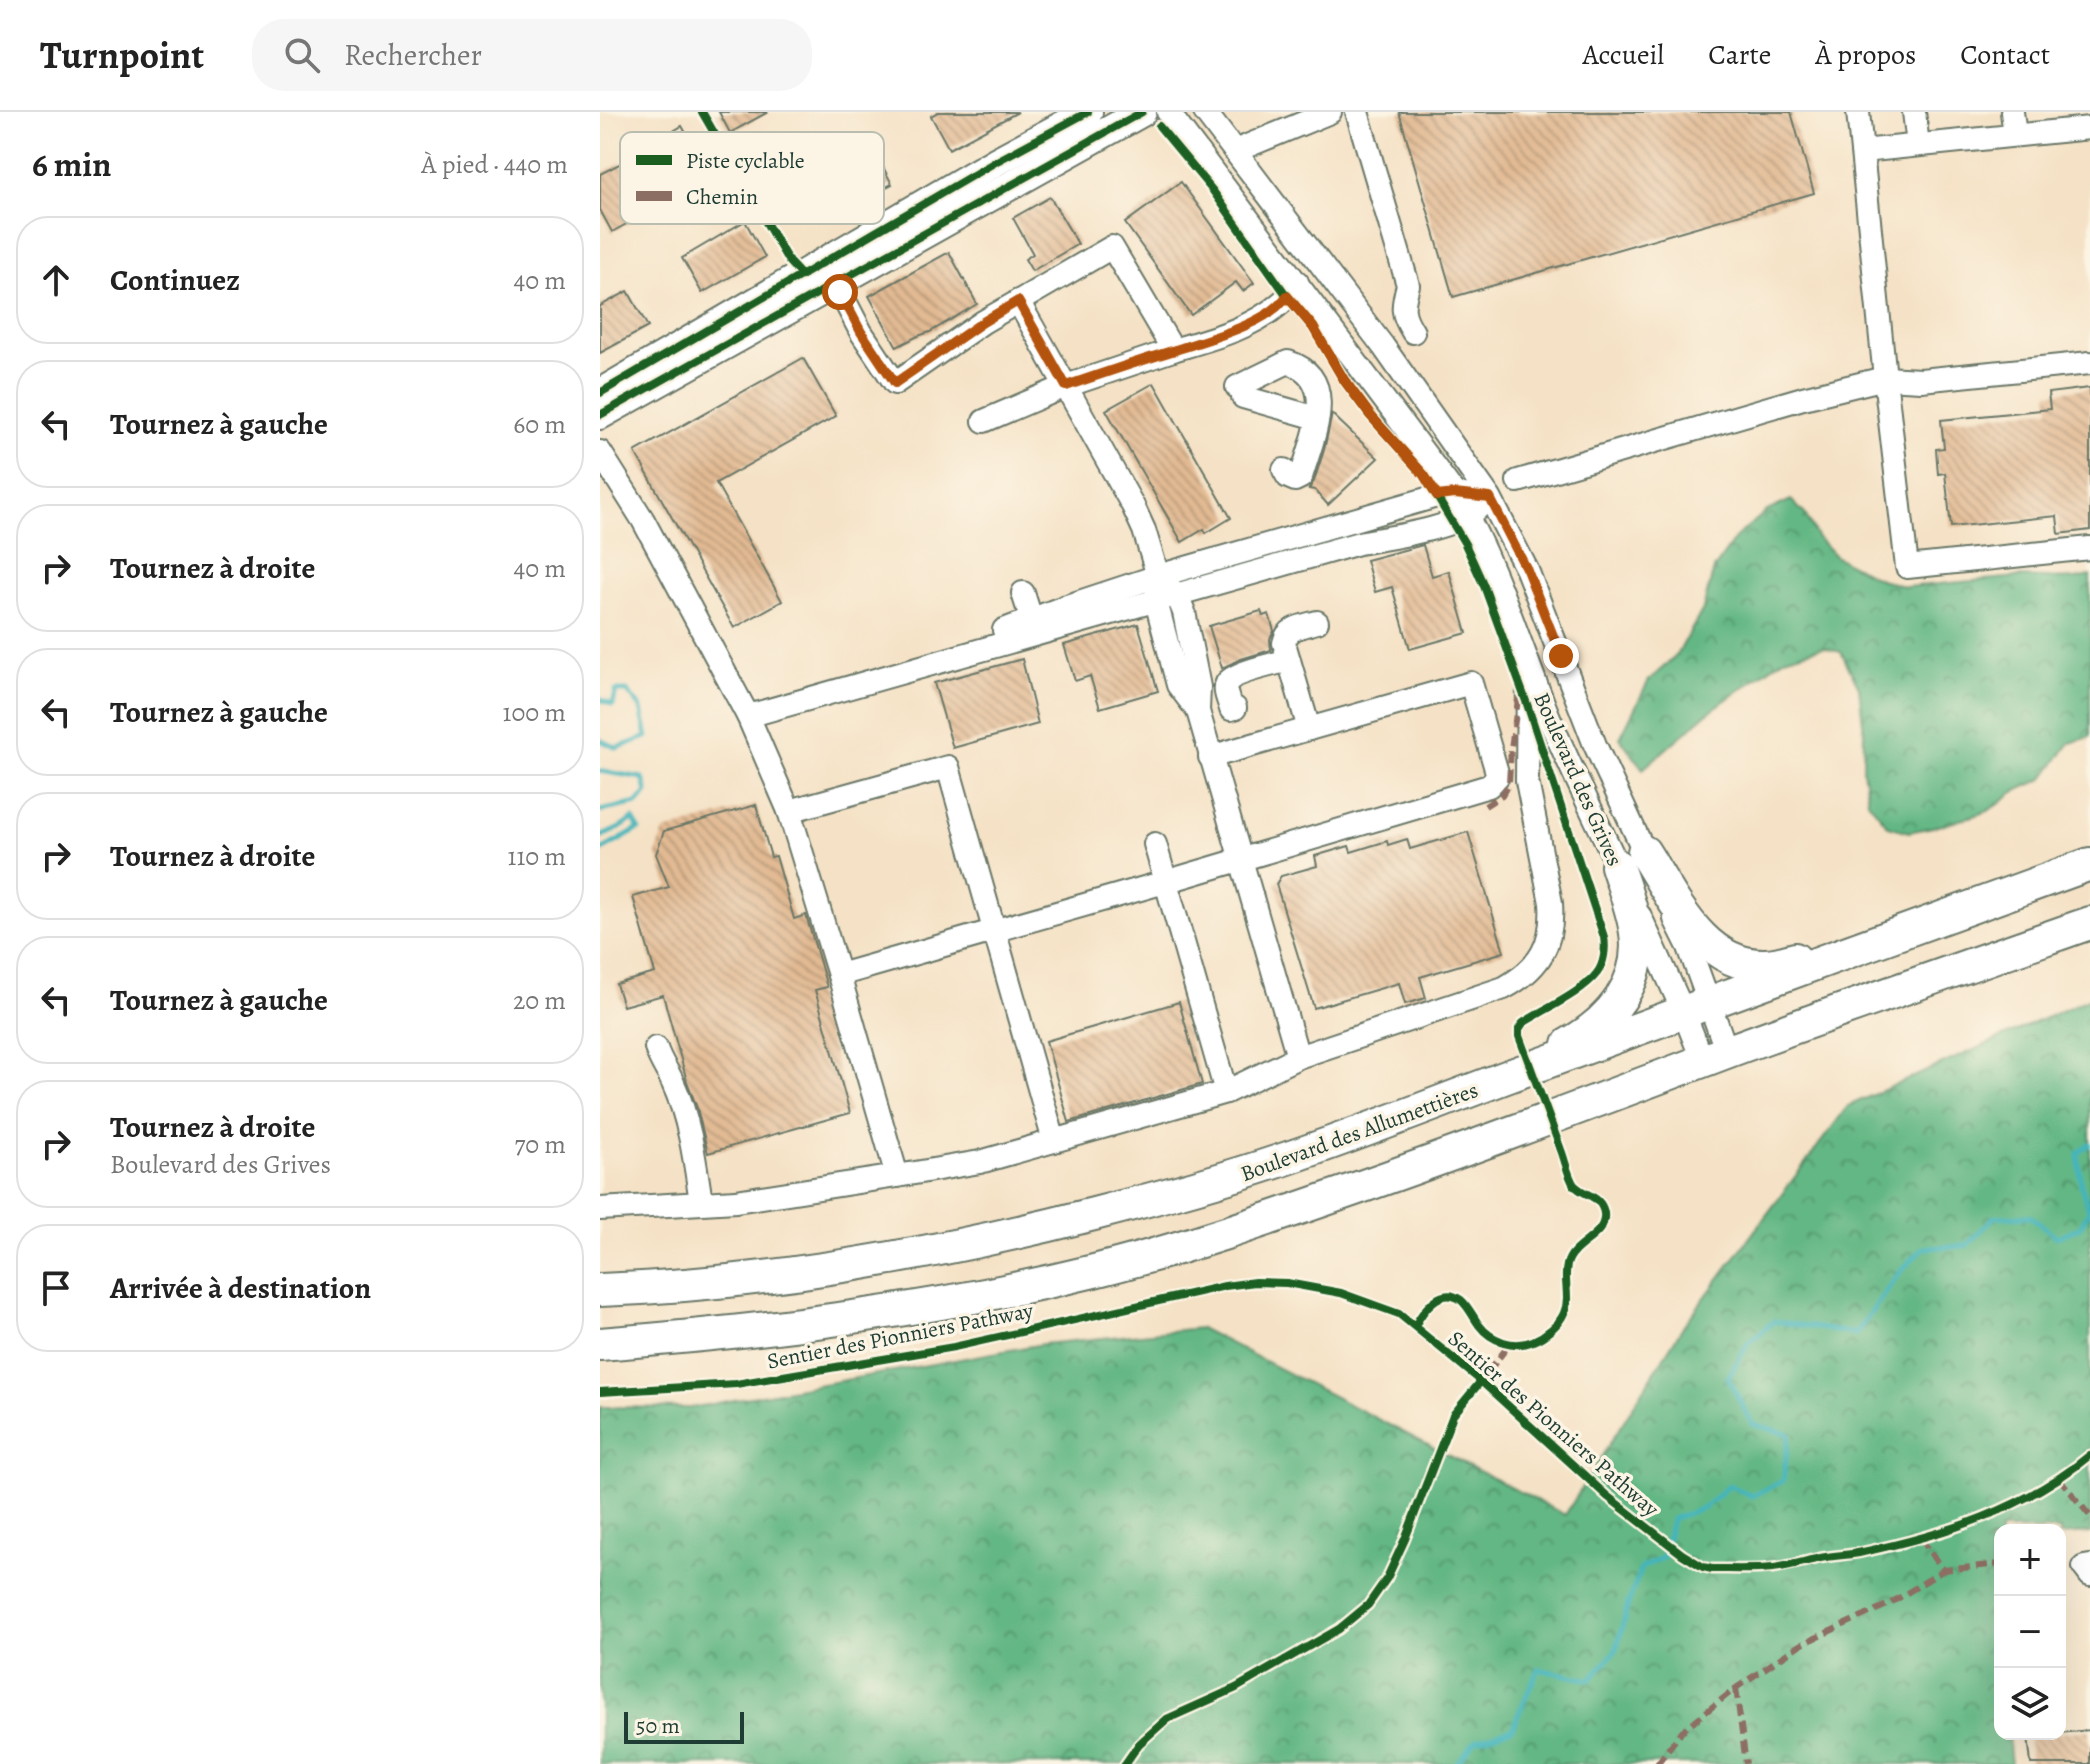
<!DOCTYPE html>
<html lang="fr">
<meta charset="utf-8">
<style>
:root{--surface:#fff;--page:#f6f6f6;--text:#222;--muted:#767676;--line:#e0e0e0}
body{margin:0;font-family:Alegreya,serif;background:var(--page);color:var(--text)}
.controls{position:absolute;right:24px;bottom:24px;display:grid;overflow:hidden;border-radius:16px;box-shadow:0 8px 32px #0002}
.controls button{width:72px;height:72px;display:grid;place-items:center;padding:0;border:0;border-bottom:2px solid var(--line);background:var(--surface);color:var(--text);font:40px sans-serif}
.scale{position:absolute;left:24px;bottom:20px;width:120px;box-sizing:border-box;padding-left:8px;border:4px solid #1f3d34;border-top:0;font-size:22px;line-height:28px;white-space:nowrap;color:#1f3d34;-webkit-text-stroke:6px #fcf5e5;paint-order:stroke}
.stop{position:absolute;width:24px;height:24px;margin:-18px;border:6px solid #b45309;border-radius:50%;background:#fff}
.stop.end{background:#b45309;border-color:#fff;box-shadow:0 2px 8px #0008}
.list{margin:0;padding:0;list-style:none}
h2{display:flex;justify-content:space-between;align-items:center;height:104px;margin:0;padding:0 32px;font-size:34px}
h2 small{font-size:26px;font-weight:400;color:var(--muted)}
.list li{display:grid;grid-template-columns:52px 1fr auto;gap:24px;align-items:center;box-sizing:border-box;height:128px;margin:0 16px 16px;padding:0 16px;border:2px solid var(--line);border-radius:32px}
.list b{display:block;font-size:30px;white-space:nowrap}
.list p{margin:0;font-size:26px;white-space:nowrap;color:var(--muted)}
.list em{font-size:26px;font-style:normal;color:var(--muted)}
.icon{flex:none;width:44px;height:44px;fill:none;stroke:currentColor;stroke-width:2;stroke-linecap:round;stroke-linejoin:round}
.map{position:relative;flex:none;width:1490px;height:1652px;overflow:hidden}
header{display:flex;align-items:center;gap:48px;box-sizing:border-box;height:112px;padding:0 40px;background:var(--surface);border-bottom:2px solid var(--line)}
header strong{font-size:38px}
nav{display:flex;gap:44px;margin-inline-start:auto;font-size:28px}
.search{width:560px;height:72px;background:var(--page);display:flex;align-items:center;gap:20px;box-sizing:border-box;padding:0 28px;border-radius:32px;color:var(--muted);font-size:30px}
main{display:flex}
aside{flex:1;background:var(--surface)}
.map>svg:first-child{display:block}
.forest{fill:url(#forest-crowns);stroke:#427a5c;stroke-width:2}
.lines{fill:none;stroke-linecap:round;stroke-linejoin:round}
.stream{stroke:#45b5bb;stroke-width:5}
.building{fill:url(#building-back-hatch)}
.minor-casing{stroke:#6a7767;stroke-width:26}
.major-casing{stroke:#6a7767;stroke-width:32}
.highway-casing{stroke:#6a7767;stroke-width:36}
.minor{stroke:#fff;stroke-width:22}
.major{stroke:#fff;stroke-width:28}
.highway{stroke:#fff;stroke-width:32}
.quiet{stroke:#8d6e63;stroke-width:6;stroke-dasharray:12 6;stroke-linecap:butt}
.cycleway-casing{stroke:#fcf5e5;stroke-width:13}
.cycleway{stroke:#1b5e20;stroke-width:8}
.route{stroke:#b45309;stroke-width:10}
.labels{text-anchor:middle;stroke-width:7;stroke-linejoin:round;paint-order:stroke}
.street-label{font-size:22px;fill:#1f3d34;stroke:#fcf5e5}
.key{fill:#fcf5e5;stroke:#babeb0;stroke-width:2}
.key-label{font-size:22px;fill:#1f3d34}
</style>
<header>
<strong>Turnpoint</strong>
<div class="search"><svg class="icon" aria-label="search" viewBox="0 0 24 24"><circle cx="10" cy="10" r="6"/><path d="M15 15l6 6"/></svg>Rechercher</div>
<nav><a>Accueil</a><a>Carte</a><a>À propos</a><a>Contact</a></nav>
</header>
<main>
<aside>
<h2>6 min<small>À pied · 440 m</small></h2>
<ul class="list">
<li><svg class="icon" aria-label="ahead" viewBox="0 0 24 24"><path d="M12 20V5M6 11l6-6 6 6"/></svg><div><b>Continuez</b></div><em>40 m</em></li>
<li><svg class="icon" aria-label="left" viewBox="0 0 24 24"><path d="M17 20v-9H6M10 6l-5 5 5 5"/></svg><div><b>Tournez à gauche</b></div><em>60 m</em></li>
<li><svg class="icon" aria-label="right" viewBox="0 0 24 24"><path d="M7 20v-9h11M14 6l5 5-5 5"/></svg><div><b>Tournez à droite</b></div><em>40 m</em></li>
<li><svg class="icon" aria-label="left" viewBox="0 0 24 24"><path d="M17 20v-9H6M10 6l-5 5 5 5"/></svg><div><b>Tournez à gauche</b></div><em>100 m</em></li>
<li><svg class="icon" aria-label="right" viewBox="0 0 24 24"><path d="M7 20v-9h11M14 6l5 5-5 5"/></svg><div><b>Tournez à droite</b></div><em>110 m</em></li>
<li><svg class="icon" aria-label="left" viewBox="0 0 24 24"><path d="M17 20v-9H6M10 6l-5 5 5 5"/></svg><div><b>Tournez à gauche</b></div><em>20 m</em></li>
<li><svg class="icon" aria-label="right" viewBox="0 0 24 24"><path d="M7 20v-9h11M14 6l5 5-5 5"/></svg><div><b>Tournez à droite</b><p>Boulevard des Grives</p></div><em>70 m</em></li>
<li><svg class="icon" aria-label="arrive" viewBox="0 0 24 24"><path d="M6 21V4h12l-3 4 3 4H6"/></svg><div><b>Arrivée à destination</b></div></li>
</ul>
</aside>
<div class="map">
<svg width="1490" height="1652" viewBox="0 0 1490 1652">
<defs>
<pattern id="forest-crowns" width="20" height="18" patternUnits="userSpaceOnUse" patternTransform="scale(2)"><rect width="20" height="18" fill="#64b784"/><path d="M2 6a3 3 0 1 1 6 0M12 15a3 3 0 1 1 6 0" fill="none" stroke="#52966d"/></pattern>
<pattern id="building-back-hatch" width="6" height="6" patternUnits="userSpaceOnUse" patternTransform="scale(2)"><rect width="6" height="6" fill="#e2ba93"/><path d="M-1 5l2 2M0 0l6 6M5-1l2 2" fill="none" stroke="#b79879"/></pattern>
</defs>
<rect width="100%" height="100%" fill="#fcf5e5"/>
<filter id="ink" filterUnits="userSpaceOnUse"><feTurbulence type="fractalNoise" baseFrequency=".0125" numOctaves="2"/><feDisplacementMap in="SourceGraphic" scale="16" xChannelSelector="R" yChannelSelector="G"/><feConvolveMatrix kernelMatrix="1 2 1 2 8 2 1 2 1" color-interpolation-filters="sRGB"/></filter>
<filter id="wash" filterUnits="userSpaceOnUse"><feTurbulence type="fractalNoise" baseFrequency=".006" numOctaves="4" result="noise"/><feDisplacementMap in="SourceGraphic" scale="32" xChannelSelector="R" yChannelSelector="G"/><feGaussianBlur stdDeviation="1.8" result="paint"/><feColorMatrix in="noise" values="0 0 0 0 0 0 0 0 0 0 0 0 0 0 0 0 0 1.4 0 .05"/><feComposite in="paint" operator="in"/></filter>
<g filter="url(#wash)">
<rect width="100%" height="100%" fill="#f5e2c6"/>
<g class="forest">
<path d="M1191,388L1205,402L1217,425L1236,445L1277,466L1305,475L1418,465L1475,467L1490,464V625L1470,631L1443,667L1414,680L1388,699L1347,712L1309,720L1288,714L1268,689L1263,658L1264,620L1259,575L1241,540L1223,535L1184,546L1105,603L1043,657L1020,626L1049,568L1077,543L1103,497L1114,457L1137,424L1167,399Z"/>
<path d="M1490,886V1421L1460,1423V1418H1400V1429L1389,1430L1400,1538V1622H1408L1411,1652H0V1295L90,1296L443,1232L600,1216L965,1403L1082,1216L1248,994Z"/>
</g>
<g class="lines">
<g class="stream">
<path d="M0,587L13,593L16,579H27L41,596L47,625L17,636L0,628"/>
<path d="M0,659L43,666L47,680L38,691L0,699"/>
<path d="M0,725L20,716L33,707L39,717L0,739"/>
<path d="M856,1652L875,1629L912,1617L938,1557L990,1568L1016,1538L1028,1492L1041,1456L1063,1445L1072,1407L1105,1395L1129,1373L1152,1384L1183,1369L1189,1322L1152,1312L1128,1266L1148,1231L1174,1209L1256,1222L1299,1161L1323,1136L1366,1134L1394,1105L1430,1104L1457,1125L1480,1115L1489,1099L1481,1073L1478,1041L1489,1032L1490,1033"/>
</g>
</g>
<g id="blocks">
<g class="building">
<path d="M119,0H168L130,21Z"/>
<path d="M338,0H418L349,37L331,4Z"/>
<path d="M799,0H1191L1214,81L853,185Z"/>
<path d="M82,14L119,79L86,98L48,34Z"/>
<path d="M274,38L292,72L227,107L209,73Z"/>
<path d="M21,51L48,100L12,120L0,98V62Z"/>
<path d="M581,70L654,171L643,179L636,170L591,203L525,111Z"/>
<path d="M450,85L478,132L432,159L425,147L433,142L413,106Z"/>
<path d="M145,109L165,145L102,181L82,146Z"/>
<path d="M349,140L377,192L330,220L318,224L297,235L269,184Z"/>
<path d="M28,179L48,215L0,241V194Z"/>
<path d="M203,246L236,304L116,371L182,489L134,516L35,340Z"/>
<path d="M554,271L631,406L606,421L604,417L582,430L506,298Z"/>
<path d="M1490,276V418L1459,422L1457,404L1351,415L1345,361L1338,362L1336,337L1344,336L1341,308L1450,297L1448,281Z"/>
<path d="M732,302L778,346L728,393L715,378L709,377L714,369L724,338Z"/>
<path d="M823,433L832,464L849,459L867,521L810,537L792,475L775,480L766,448Z"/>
<path d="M661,499L663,504L669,502L674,519L670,527L671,538L641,547L622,556L609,514Z"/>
<path d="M538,512L558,579L500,596L490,564L475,569L464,533Z"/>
<path d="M422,547L438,612L353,636L334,571Z"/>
<path d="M156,693L171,745L176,744L194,807L206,803L227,875L215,878L250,1001L108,1041L97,996L87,969L63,883L23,894L16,872L55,861L33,785L69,775L56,742L64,719Z"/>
<path d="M868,720L904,840L820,865L826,886L805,892L799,871L714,896L676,772L681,764L717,754L715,744L749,734L751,740L787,729L788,733L807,727L810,737Z"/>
<path d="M579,890L602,972L469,1010L446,929Z"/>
<path d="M1490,1618V1652H1431L1428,1624Z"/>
</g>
</g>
</g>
<g filter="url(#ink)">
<use href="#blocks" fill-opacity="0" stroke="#6a7767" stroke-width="2"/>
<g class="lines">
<g class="minor-casing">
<g id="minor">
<path d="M568,0L855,382C896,452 918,529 948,603C971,658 998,711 1023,765"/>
<path d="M605,0L783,234L890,386L927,458L995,633L1049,750"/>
<path d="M757,0L808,173C802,195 801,201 813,220"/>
<path d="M1258,0L1285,266L1307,455L1490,436"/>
<path d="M1314,0L1318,33"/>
<path d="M1412,0L1415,23"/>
<path d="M635,39L730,0"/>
<path d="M1262,39L1490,16"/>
<path d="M235,170L261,220L295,271L383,210L512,135L573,238C610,227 652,217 682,190C688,185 692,177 697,170"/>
<path d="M418,189L533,394L544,418L558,464L556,489L578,573L598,599"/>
<path d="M637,275L688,250C741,267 712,327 701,365L695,368L688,365L684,358"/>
<path d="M643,285L717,306"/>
<path d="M384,309L466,274L573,238"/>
<path d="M0,340L43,408L148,604L189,699L239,863L565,770L889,674L898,664L871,571L610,645"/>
<path d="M918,369L1203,286L1285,266L1321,268L1490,251"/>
<path d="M567,473L577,483L584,500L599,575L598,599L698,945"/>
<path d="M423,481L436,522"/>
<path d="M404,518L467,494L558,464L837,384L865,383"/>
<path d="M635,596L631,597C629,589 623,578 627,571C633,560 676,552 689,548"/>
<path d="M148,604L759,431C791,425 853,417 877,397"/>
<path d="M709,617L684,531C687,515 703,514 717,510"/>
<path d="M189,699L348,655L454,1029"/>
<path d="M1040,804L1084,901L1103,950"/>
<path d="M1075,807L1089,835L1127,940"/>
<path d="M239,863L297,1064L380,1050L626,980L555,732"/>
<path d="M56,936C60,949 68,959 73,971C90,1008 95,1050 101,1090"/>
<path d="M626,980L698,945L904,876C940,856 954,832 951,791L927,669L928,561"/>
<path d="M0,1097L136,1089L297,1064"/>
<path d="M1490,1454L1484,1455L1490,1463"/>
</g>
</g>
<g class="major-casing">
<g id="major">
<path d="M0,281L397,49L488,0"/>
<path d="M0,303L542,0"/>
</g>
</g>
<g class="highway-casing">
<g id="highway">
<path d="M1044,740C1073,785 1102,855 1165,853C1175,853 1185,850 1195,847"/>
<path d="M969,932C1010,909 1043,871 1036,821C1033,799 1024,776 1017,754"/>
<path d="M0,1178C167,1172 333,1143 494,1102C557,1086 620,1069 682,1048C759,1022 834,992 909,964C1103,893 1296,822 1490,752"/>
<path d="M0,1232C166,1219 332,1199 494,1159C583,1137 669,1107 755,1077C881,1033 1005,986 1129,939C1249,895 1370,853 1490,811"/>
</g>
</g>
<use href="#minor" class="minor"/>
<use href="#major" class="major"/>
<use href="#highway" class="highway"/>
<g class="quiet">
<path d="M885,694L902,683L909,671L911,636L919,581"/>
<path d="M877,1274L909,1233"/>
<path d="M1459,1366L1490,1404"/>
<path d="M1322,1425L1328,1438L1344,1458L1400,1452"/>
<path d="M1136,1576L1146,1652"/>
<path d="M1057,1652L1082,1619L1136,1576L1198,1534L1289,1492L1344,1458"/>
</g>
<g class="cycleway-casing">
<g id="cycleway">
<path d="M102,0L189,150L202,164"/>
<path d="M559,14L613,79L687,184L713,215L744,268L770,303L824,363L865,432L884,474L927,592L1004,825C1006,837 1004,852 997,861C983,880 943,898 923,911L919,917V924C933,962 947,1000 961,1038C965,1048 968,1064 974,1073C984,1084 1001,1083 1004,1101C1007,1126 972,1130 967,1153C963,1168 971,1186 964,1201C959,1213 945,1224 933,1229C914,1237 891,1229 879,1213C873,1205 869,1195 861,1188C841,1173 823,1198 815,1214"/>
<path d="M0,281L397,49L488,0"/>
<path d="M0,303L542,0"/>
<path d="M0,1280L136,1272L354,1235L625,1174L655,1170L687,1171L741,1181L799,1202L881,1269L1007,1384L1082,1442L1103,1455L1112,1457C1132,1457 1153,1458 1173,1456C1191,1454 1208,1448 1226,1445C1238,1443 1251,1443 1263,1440C1343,1423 1426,1397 1490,1343"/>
<path d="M525,1652L539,1632L567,1607L636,1576L739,1517L768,1493L787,1466L805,1427L853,1303L881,1269"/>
</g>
</g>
<use href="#cycleway" class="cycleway"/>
</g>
</g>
<g class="lines" filter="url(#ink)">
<path class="route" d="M240,180L261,220L295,271L383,210L418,189L466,274C501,262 536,250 572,239C604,228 667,213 687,184L713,215L744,268L770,303L824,363L837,384L855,382L890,386L927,458L961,544"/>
</g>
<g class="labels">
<g class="street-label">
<text transform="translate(979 667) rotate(66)" y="8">Boulevard des Grives</text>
<text transform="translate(759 1019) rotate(-20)" y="8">Boulevard des Allumettières</text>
<text transform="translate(300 1223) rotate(-11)" y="8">Sentier des Pionniers Pathway</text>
<text transform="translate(954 1311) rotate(41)" y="8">Sentier des Pionniers Pathway</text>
</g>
</g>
<rect x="20" y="20" width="264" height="92" rx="12" class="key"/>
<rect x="36" y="43" width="36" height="10" fill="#1b5e20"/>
<rect x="36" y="79" width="36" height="10" fill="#8d6e63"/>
<g class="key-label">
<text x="86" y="56">Piste cyclable</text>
<text x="86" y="92">Chemin</text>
</g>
</svg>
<div class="controls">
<button>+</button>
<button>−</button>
<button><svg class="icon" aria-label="layers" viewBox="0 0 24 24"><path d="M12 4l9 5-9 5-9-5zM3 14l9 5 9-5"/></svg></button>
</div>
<div class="scale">50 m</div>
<div class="stop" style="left:240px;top:180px"></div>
<div class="stop end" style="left:961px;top:544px"></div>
</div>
</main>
